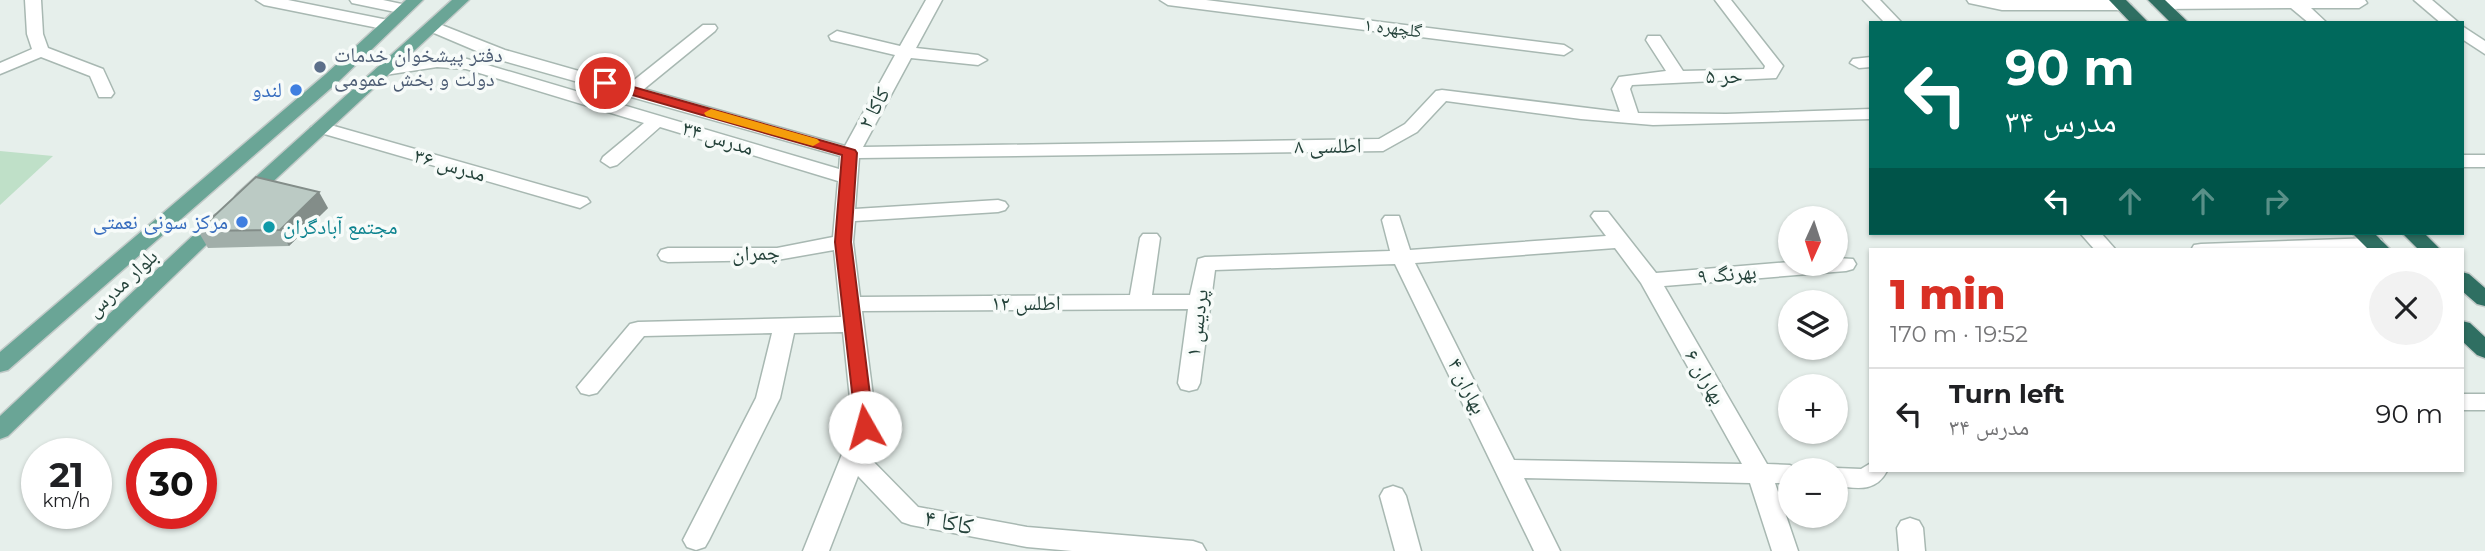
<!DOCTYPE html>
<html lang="en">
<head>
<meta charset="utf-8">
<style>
	:root { --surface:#fff; --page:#f2f2f2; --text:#202124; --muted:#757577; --line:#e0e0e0; --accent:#d93025 }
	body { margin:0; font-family:Montserrat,"Noto Naskh Arabic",sans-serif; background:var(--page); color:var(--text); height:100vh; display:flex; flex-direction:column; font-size:26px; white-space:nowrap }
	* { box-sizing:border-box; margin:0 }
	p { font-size:23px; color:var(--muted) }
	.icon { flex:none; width:38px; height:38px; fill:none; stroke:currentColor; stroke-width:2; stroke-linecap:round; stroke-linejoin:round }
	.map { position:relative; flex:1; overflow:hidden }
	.side { position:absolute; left:1869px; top:248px; width:595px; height:224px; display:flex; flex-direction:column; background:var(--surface); border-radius:0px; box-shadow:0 2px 5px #0004 }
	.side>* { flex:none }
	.hud { position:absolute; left:1869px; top:21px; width:595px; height:214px; border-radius:0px; box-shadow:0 2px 5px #0004; background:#00695c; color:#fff; overflow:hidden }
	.needle { width:46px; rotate:183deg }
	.buttons { position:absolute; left:1778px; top:206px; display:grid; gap:14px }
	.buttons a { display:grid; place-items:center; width:70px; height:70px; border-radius:50%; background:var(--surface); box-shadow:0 2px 5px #0004; font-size:35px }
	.speed { position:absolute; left:21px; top:438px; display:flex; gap:14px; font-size:35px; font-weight:700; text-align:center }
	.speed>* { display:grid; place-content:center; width:91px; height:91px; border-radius:50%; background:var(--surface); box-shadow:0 2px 5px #0004; line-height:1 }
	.speed small { font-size:18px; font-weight:400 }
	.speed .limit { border:10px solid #d22; background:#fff; color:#111 }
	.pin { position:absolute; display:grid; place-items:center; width:60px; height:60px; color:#fff; margin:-30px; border:4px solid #fff; border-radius:50%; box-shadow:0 2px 7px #0007 }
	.me { position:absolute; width:77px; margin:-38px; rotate:353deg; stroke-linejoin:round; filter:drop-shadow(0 0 5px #0008) }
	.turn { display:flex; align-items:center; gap:24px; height:147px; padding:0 21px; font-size:32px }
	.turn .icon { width:91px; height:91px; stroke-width:2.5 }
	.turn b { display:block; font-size:49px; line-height:60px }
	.lanes { display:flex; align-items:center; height:66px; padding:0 21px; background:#0003; justify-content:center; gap:35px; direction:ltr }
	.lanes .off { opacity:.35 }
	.round { display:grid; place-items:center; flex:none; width:74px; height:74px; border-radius:37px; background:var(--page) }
	.head { display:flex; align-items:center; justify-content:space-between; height:119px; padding:0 21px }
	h1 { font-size:42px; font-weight:800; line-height:52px; color:var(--accent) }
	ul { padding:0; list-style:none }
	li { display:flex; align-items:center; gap:21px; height:91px; padding:0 21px; border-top:2px solid var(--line) }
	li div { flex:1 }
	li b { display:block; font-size:26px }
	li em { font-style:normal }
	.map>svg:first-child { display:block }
</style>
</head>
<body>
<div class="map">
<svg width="2485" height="551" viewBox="0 0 2485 551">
	<rect width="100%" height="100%" fill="#e6efeb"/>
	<path fill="#bfe0c8" d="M0 151 53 156 0 205Z"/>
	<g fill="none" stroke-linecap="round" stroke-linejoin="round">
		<g stroke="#a8b8b2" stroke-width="3">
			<g id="minor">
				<path d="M25 0H41L43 34 48 48 103 69 114 93 111 97H99L90 76 41 57 0 74V63L32 49 27 34Z"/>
				<path d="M256 0H288L388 20 396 25 388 30 264 5Z"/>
				<path d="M350 0H383L411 6 413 9 405 14 352 3Z"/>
				<path d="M926 0H942L916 48 978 55 987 60 978 65 911 58 863 147 1379 139 1405 124 1436 91 1442 90 1620 112 1612 89 1619 77 1666 71 1646 40 1648 36H1660L1683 71 1764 69 1765 66 1715 0H1731L1783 66 1776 78 1632 85 1630 89 1638 113 1726 114 1871 109V119L1653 125 1581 119 1446 101 1417 132 1383 151 859 158 855 209 998 200 1005 202 1008 206 1005 210 998 212 855 221 853 242 860 297 1130 295 1140 238 1143 234H1157L1160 238 1152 295H1190L1198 259 1205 257 1390 251 1382 220 1385 216H1399L1410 250 1606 236 1591 216 1594 212H1608L1656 273 1790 262V264H1836V258L1853 259 1856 264 1853 269 1846 271 1664 286 1767 464 1790 465 1801 471H1790V483H1775L1798 551H1772L1750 483 1524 478 1560 551H1534L1395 264 1215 270 1200 383 1197 389 1189 391 1181 389 1178 383 1188 309 862 311 877 427 866 454 918 507 1027 527 1193 541 1202 544 1206 551H1072L1027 547 911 525 902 522 858 476 829 551H803L853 427 843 332 794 333 780 398 709 540 705 547 696 550 687 547 683 540 756 398 772 333 644 336 597 393 589 395 581 393 577 387 630 324 638 322 841 317 834 250 777 260 668 262 661 260 658 255 661 250 668 248H777L833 237 838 181 660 127 617 165 610 167 601 161 603 157 644 123 466 69 437 67 385 75 376 70C390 56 447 58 467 59L839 169 840 156 493 58 427 30 425 27 433 22 439 24 505 50 628 85 703 25H715L717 28 715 31 644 89 845 146 895 55 831 40 829 36 837 31 900 46ZM1615 248 1641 283 1742 464 1514 460 1415 263Z"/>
				<path d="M1160 0H1206L1564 45 1572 50 1564 55 1168 5Z"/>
				<path d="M1863 0H1880L1902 23H1885Z"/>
				<path d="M1967 0H2123L2131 5 2123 10H2002L1969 3Z"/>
				<path d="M2157 0H2365L2367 3 2359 8H2311L2327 23H2309L2291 8 2160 9 2152 4Z"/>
				<path d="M2414 0H2432L2459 23H2441Z"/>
				<path d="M2462 26 2485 41V54L2462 39Z"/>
				<path d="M1871 57V67L1859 68 1850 63 1853 59Z"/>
				<path d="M320 122 587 198 590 202 580 208 573 206 314 131 311 127Z"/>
				<rect x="2462" y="155" width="23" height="12"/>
				<path d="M2080 233H2101L2116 250H2095Z"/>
				<path d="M2374 238 2381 239 2384 244 2381 249 2191 250 2194 245 2201 244Z"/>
				<rect x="2462" y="394" width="23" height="16"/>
				<path d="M1871 463V471H1887C1875 493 1857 488 1836 486V471H1827L1836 468 1861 469Z"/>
				<path d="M1393 486 1402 489 1406 496 1421 551H1395L1380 496 1384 489Z"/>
				<path d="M1910 518 1919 521 1923 528 1925 551H1899L1897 528 1901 521Z"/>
			</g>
		</g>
		<g stroke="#c2cac8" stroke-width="3">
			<g id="major">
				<path d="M406 0H423L338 82 8 370 0 372V352L326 74Z"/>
				<path d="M452 0H469L252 201H238L235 197 238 193Z"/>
				<path d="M222 213 229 215 232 219 229 223 8 436 0 439V416L215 215Z"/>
			</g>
		</g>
		<g stroke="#c2cac8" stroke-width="3">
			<g id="highway">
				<path d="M2109 0H2126L2149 23H2131Z"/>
				<path d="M2148 0H2165L2189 23H2171Z"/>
				<path d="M2352 233H2374L2391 250H2369Z"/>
				<path d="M2402 233H2424L2441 250H2419Z"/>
				<path d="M2462 272 2469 274 2485 288V306L2477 304 2462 291Z"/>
				<path d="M2462 321 2470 323 2485 337V358L2477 355 2462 341Z"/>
			</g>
		</g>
		<use href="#minor" fill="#fff" fill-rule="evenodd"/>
		<use href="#major" fill="#6aa596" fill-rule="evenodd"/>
		<use href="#highway" fill="#2f6f62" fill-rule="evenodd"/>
	</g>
	<path fill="#a1aea9" d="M328 208 289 246 208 248 198 231Z"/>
	<path fill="#838d89" d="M319 192 328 208 289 246 280 230Z"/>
	<path fill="#bbcac4" stroke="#838d89" stroke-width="2" d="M256 177 319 192 280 230 198 231Z"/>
	<path fill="#d93025" stroke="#8d1f18" stroke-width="2" d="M605 79 855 150 857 153 851 242 874 427 871 432H858L856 427 835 242 842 155 601 86V80Z"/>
	<path fill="#f59e0b" d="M711 109 817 139 820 142 813 146 706 116 704 113Z"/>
	<circle fill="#5c6f8a" stroke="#f7fbf9" stroke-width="2.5" cx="320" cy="67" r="7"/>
	<g fill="#3f7fe0" stroke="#f7fbf9" stroke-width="2.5">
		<circle cx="296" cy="90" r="7"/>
		<circle cx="242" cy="222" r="7"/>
	</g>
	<circle fill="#0f9aa8" stroke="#f7fbf9" stroke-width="2.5" cx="269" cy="227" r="7"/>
	<g text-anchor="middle" stroke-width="7" stroke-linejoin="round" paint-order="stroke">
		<g font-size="18" fill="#24423a" stroke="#f7fbf9">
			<text transform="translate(1393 28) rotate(7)" y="6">گلچهره ۱</text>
		</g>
		<g font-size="21" fill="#4e5e75" stroke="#f7fbf9" text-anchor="start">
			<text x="334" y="62">دفتر پیشخوان خدمات<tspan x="334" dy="24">دولت و بخش عمومی</tspan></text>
		</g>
		<g font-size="21" fill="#24423a" stroke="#f7fbf9">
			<text transform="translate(1724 76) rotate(-1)" y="7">حر ۵</text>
			<text transform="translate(874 108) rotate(-62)" y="7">کاکا ۲</text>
			<text transform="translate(718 138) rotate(17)" y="7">مدرس ۳۴</text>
			<text transform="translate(1328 146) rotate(-1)" y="7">اطلسی ۸</text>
			<text transform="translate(450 165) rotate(16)" y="7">مدرس ۳۶</text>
			<text transform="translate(756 253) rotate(-2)" y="7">چمران</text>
			<text transform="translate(1727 274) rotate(-5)" y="7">بهرنگ ۹</text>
			<text transform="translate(122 283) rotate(-43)" y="7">بلوار مدرس</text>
			<text x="1026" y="310">اطلس ۱۲</text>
			<text transform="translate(1197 323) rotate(-83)" y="7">پردیس ۱</text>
			<text transform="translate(1705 377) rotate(60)" y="7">بهاران ۶</text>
			<text transform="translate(1467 386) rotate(63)" y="7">بهاران ۴</text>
		</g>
		<g font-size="21" fill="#366cbe" stroke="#f7fbf9" text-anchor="end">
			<text x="282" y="97">لندو</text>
			<text x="228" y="229">مرکز سونی نعمتی</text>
		</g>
		<g font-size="21" fill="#0d838f" stroke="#f7fbf9" text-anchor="start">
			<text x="283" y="234">مجتمع آبادگران</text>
		</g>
		<g font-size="24" fill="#24423a" stroke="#f7fbf9">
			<text transform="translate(949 522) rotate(11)" y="8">کاکا ۴</text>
		</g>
	</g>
</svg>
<div class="buttons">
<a><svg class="needle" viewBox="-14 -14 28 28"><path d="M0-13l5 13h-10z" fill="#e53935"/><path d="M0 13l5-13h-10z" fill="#757577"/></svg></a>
<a><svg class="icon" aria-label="layers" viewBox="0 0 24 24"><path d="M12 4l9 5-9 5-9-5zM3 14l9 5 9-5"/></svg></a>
<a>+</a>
<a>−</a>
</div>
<div class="speed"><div>21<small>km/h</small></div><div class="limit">30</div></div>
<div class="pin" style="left:605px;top:83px;background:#d93025"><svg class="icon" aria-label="arrive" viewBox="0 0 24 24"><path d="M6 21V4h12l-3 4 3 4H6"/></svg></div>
<svg class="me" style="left:865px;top:427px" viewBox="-20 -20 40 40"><circle r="19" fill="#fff"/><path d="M0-13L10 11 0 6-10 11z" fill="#d93025"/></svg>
<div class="hud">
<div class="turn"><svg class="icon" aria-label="left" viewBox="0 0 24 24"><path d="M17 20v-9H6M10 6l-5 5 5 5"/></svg><div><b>90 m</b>مدرس ۳۴</div></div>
<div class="lanes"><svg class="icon" aria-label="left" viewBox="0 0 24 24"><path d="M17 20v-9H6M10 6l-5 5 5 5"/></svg><svg class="icon off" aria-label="ahead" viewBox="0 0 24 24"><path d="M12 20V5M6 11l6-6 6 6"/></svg><svg class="icon off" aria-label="ahead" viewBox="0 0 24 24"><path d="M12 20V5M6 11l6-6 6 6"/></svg><svg class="icon off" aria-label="right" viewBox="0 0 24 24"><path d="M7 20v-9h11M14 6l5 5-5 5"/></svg></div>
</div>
<section class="side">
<div class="head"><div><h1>1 min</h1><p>170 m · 19:52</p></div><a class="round"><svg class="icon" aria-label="close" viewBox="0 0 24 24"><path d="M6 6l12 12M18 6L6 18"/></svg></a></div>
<ul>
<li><svg class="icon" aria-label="left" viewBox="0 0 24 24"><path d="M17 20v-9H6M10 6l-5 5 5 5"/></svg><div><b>Turn left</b><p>مدرس ۳۴</p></div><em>90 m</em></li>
</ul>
</section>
</div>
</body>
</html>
